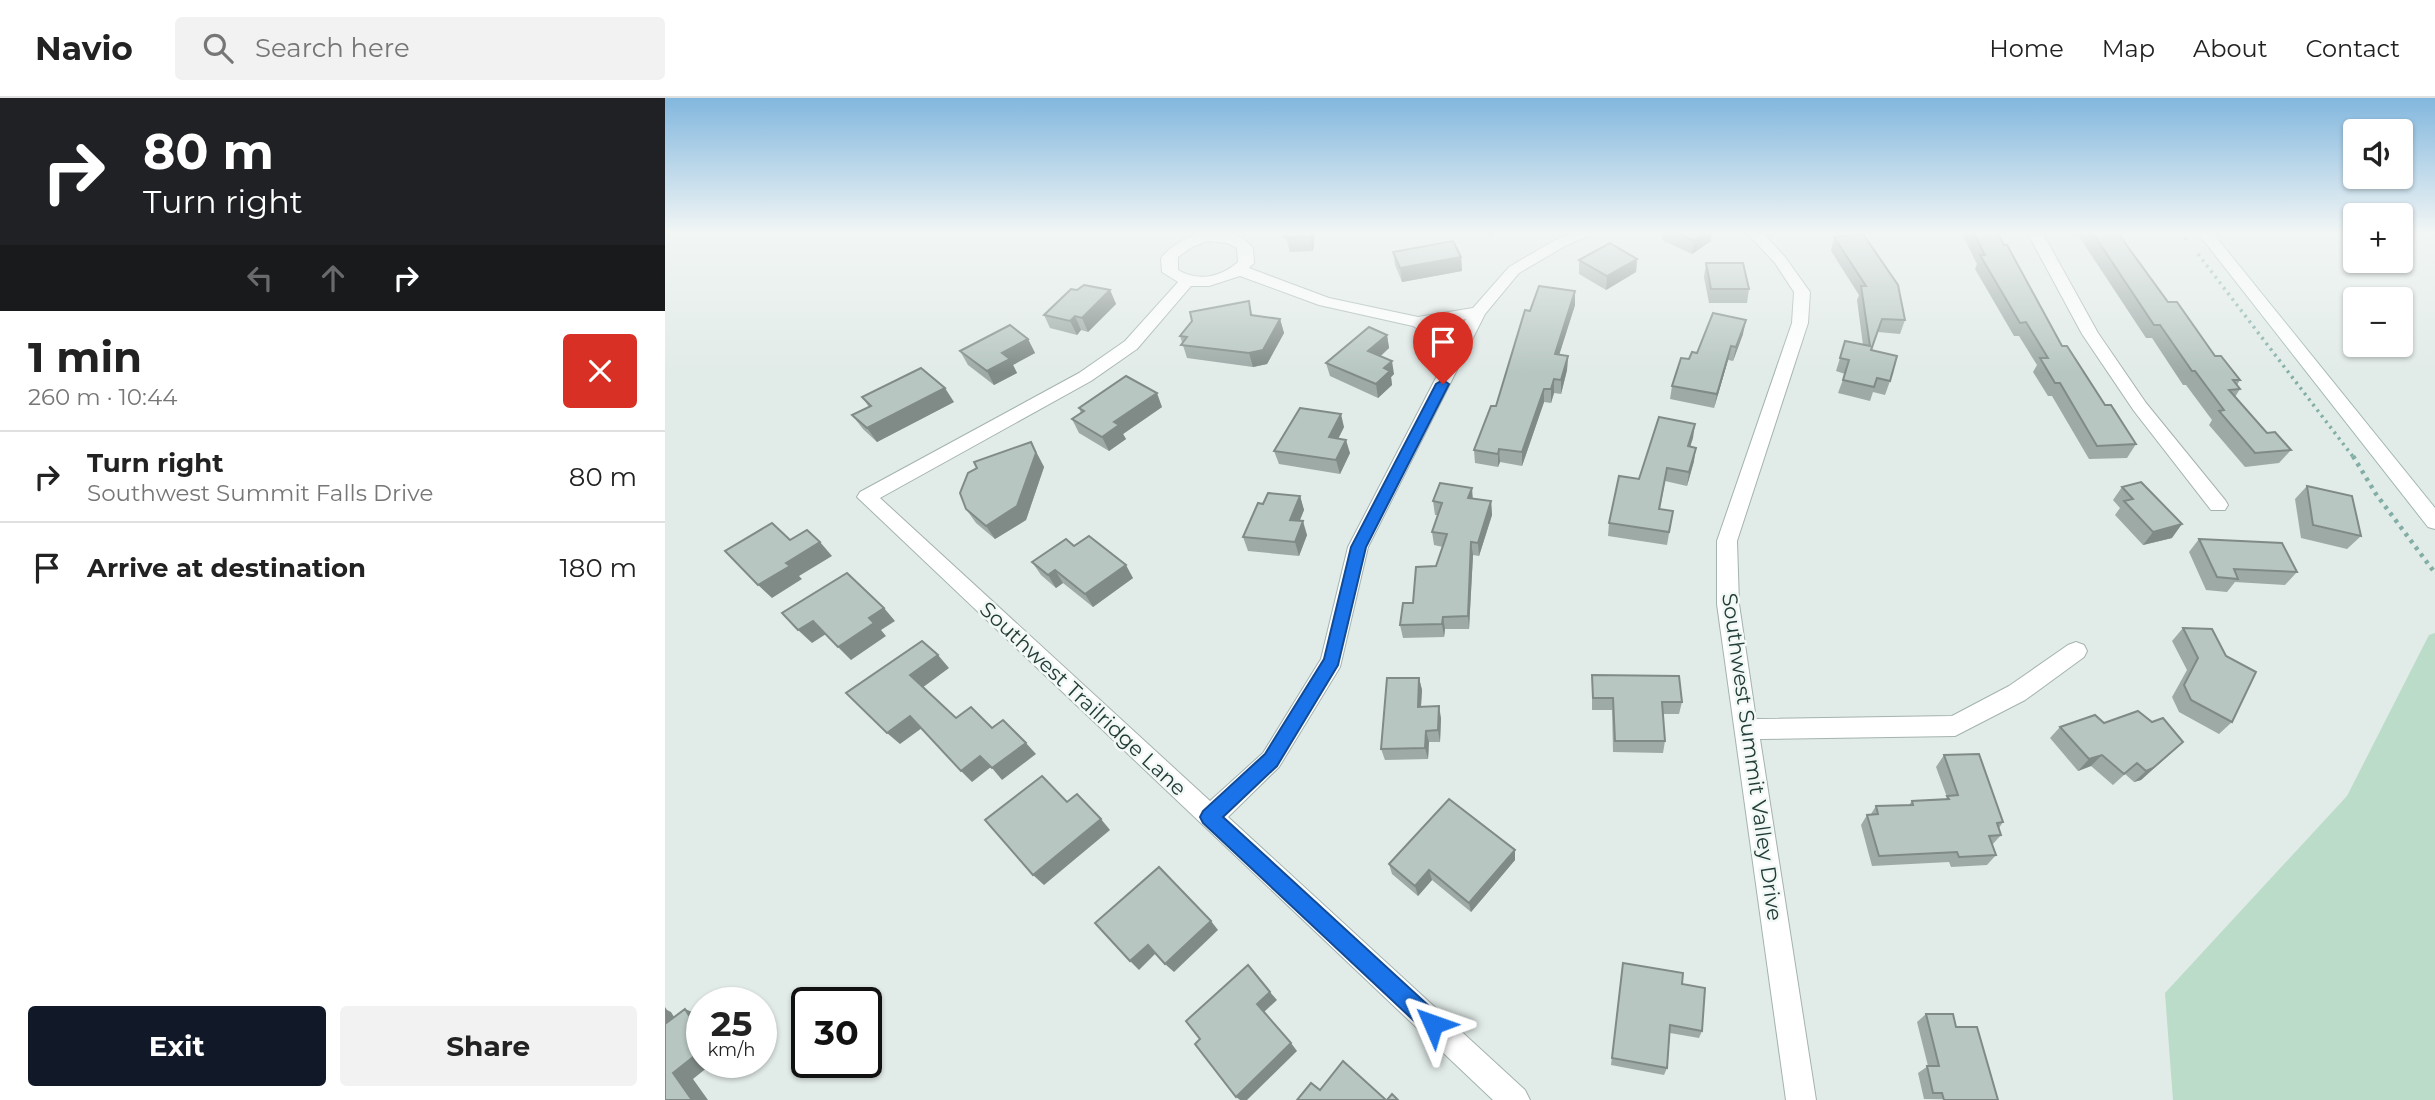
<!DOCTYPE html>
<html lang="en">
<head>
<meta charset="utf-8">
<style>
	:root { --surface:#fff; --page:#f2f2f2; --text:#222; --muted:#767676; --line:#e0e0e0; --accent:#111827 }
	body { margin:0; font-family:Montserrat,sans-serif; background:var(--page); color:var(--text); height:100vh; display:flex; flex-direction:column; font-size:26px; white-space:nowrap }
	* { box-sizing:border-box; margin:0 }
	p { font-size:23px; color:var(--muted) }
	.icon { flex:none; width:38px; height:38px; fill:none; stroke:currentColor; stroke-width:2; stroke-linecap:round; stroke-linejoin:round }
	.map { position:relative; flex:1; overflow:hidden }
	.sheet { display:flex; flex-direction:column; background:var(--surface); width:665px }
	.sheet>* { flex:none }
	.guide { background:#202124; color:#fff; overflow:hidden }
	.tools { position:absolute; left:1678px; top:21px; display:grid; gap:14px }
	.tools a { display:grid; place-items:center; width:70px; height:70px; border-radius:7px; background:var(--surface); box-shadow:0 2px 5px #0004; font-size:35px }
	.speed { position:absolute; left:21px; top:889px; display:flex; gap:14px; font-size:35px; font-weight:700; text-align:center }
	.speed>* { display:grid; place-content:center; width:91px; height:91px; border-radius:50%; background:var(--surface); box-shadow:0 2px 5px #0004; line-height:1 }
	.speed small { font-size:18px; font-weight:400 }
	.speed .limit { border:4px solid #111; border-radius:10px; background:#fff; color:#111 }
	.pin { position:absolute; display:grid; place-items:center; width:60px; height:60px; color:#fff; margin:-72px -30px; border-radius:50% 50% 50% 0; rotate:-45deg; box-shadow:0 0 7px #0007 }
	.pin .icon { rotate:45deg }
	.me { position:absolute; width:77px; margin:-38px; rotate:313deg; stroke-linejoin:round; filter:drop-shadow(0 0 5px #0008) }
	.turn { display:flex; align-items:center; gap:24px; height:147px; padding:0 28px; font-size:32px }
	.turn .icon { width:91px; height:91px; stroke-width:2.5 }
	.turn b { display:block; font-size:49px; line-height:60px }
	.lanes { display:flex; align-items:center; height:66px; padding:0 28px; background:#0003; justify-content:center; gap:35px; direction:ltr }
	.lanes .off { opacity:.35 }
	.round { display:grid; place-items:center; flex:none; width:74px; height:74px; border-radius:7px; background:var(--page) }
	.overview { display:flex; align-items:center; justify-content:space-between; height:119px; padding:0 28px }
	h1 { font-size:42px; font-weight:700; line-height:52px }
	.cta { display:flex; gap:14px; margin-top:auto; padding:14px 28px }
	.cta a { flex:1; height:80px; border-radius:7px; background:var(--accent); color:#fff; font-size:28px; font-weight:700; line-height:80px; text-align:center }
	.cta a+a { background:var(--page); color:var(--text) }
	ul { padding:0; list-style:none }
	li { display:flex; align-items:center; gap:21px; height:91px; padding:0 28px; border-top:2px solid var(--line) }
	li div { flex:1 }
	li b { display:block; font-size:26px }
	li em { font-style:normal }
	header { display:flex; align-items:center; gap:42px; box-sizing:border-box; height:98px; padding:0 35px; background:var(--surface); border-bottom:2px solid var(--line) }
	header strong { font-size:33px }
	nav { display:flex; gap:38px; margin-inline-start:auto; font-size:24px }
	.search { width:490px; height:63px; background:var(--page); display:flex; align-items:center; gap:18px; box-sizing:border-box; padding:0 24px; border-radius:7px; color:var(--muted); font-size:26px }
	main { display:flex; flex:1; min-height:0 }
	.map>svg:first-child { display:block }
</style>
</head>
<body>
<header>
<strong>Navio</strong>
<div class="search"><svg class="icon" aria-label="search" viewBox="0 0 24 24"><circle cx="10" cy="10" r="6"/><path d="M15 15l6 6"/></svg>Search here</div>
<nav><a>Home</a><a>Map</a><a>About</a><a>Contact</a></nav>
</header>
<main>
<section class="sheet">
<div class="guide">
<div class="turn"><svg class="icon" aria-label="right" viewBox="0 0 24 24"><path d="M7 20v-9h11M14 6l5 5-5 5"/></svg><div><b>80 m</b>Turn right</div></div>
<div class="lanes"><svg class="icon off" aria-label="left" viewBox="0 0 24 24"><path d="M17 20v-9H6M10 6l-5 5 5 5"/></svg><svg class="icon off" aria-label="ahead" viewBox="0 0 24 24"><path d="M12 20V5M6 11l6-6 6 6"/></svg><svg class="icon" aria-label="right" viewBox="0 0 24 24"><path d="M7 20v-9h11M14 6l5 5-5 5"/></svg></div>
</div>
<div class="overview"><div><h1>1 min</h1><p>260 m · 10:44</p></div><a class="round" style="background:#d93025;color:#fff"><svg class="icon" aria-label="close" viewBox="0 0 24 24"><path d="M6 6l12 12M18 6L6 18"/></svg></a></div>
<ul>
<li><svg class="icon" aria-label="right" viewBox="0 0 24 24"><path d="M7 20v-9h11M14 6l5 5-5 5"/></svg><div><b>Turn right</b><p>Southwest Summit Falls Drive</p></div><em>80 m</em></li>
<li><svg class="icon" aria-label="arrive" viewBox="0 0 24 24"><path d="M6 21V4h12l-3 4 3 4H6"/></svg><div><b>Arrive at destination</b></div><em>180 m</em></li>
</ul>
<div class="cta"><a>Exit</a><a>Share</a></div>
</section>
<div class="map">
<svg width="1770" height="1002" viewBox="0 0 1770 1002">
	<rect width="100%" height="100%" fill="#e1ebe8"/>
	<path fill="#badcc8" d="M1770 535V1002H1508L1500 895 1682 698 1764 537Z"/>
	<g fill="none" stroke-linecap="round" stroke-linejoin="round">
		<g stroke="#a4b3b0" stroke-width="2">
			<g id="street">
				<path d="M911 134H932L900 148 854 175 820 216 703 449 675 569 614 669 563 719 860 992 865 1002H828L192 399 195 394 414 275 460 243 513 184 497 174 496 160C516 134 566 122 588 150L589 165 584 170 664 200 753 219 808 210 844 169 890 142ZM543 143 562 145 572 150 573 164C556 179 534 184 513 172V159L527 149ZM575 178 654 207 748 228 786 251 683 449 656 561 598 655 545 703 215 400 426 283 472 251 526 188H544ZM801 221 792 240 769 226Z"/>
				<path d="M1081 134H1097L1120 159 1145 194 1143 225 1072 443 1074 506 1091 621 1287 618 1344 588 1403 547 1411 544 1419 547 1422 553 1419 559 1360 602 1290 638 1095 641 1151 1002H1121L1052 506V443L1127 225 1129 194 1110 165Z"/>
				<path d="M1362 134H1377L1433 235 1481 305 1560 402 1563 407 1560 412H1546L1469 313 1417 236Z"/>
			</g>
		</g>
		<g stroke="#a0b7b2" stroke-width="2">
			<path id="secondary" d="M1532 134H1547L1770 410V431L1763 429Z"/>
		</g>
		<g stroke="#82aea6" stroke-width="3.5" stroke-dasharray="2.5 4.5" stroke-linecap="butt">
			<path d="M1516 134 1523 143"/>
			<path d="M1533 156 1689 360"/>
		</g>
		<path stroke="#82aea6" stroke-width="4.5" stroke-dasharray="3.5 5" stroke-linecap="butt" d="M1688 358 1711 396 1770 475"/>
		<use href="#street" fill="#fff" fill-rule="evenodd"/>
		<use href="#secondary" fill="#fff" fill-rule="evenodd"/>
	</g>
	<g fill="#9daaa6">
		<path d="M615 134H650L648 153 625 154 621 140H617Z"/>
		<path d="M998 134H1047L1046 143 1027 156 997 142Z"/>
		<path d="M1296 134H1332L1397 248 1440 307 1471 346 1462 360 1424 361 1387 298H1383L1368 274 1372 267 1354 238H1349L1310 171 1312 166Z"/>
		<path d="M1411 134H1452L1503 204 1550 258 1575 282 1572 287 1575 291 1570 299 1602 335 1626 352 1614 365 1580 369 1544 327 1547 322 1521 287H1518L1487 240H1481Z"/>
		<path d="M1169 139 1240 222 1235 236 1213 234 1207 252 1225 283 1220 297 1208 294 1205 303 1173 295 1180 276 1171 273 1175 260 1198 247 1192 202 1194 197 1166 153Z"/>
		<path d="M728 154 796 159 797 173 737 184 730 167Z"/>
		<path d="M972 161 971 174 941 192 914 176V162Z"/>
		<path d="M1041 165 1084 191 1082 205H1044L1039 179Z"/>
		<path d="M445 192 451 206 423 234 416 232 412 237 385 230 379 217Z"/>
		<path d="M910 193V207L894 257 903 258 902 272 896 296 889 295 886 305 879 304 857 368 835 364 833 369 810 365 809 352 831 308 865 213Z"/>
		<path d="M584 203 587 217 615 221 619 235 602 266 588 269 522 260 515 238Z"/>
		<path d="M1078 236 1068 263 1063 262 1049 310 1005 301 1007 288 1024 261 1032 255Z"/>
		<path d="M722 237 724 250 716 258 729 276 726 279 727 287 713 300 665 278 661 265Z"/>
		<path d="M363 241 370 255 348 267 352 275 329 287 303 267 295 253Z"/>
		<path d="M197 299 289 304 212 344 198 331 187 317 204 309Z"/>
		<path d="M497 309 458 336 461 341 444 353 414 335 407 321 416 315 414 310Z"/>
		<path d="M1030 326 1025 348 1029 363 1022 388 1000 383 995 411 1008 413 1002 447 943 438 944 425 974 381Z"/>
		<path d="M679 329 673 341 685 355 675 376 614 366 609 353Z"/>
		<path d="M366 344 379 369 361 422 330 441 311 425 301 411Z"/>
		<path d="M1642 388 1696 438 1682 451 1636 440 1630 401Z"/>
		<path d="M1457 389 1507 440 1478 447 1450 417 1455 410 1448 402Z"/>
		<path d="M635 398 639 412 634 423 642 437 634 458 583 453 578 439 598 406Z"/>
		<path d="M808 401 826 403 827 417 814 458 808 457 804 531H780L779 539 738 540 735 527 771 468 778 449 769 447 767 434 773 417H770L768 403Z"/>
		<path d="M1534 441 1632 474 1620 487 1570 484 1562 494 1541 492 1524 454Z"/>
		<path d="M409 448 468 480 428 509 398 485 391 490 376 477 367 464Z"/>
		<path d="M1518 530 1567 624 1554 636 1514 614 1507 599 1522 572 1507 543Z"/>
		<path d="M927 577 1017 604 1014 616H998L1000 643 998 655 948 654 947 612H927Z"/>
		<path d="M754 580 757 592 756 609 776 620 775 644H764L763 661 720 662 716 651Z"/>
		<path d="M1439 625 1506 655 1476 682 1469 684 1460 676 1448 687 1426 668 1413 673 1385 640 1395 629Z"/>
		<path d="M1279 657 1338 724 1334 730 1336 737 1327 747 1331 757 1322 767 1286 769 1284 764 1207 768 1196 727 1202 717 1206 716 1211 708 1244 707 1247 703 1280 702 1282 699 1271 669Z"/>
		<path d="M850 762 806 814 767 782 753 798 727 776 724 766Z"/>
		<path d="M958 865 1017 886 1037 933 1034 940 1005 935 1002 970 999 977 946 967Z"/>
		<path d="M1261 916 1291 929 1333 1002 1259 1001 1253 975 1263 968 1252 924Z"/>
	</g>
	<g fill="#808b87">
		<path d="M646 134H650L648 153 645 139Z"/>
		<path d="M822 134H834L822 138Z"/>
		<path d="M1041 134H1047L1046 143 1027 156 1029 143Z"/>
		<path d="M796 159 797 173 737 184 735 170Z"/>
		<path d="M972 161 971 174 941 192 942 178Z"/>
		<path d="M445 192 451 206 423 234 417 220Z"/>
		<path d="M910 193V207L890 270V256Z"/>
		<path d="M410 218 416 232 412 237 405 223Z"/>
		<path d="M615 221 619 235 602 266 588 269 584 255Z"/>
		<path d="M1081 222 1078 236 1068 263 1071 249Z"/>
		<path d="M722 237 724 250 706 266 703 253Z"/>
		<path d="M363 241 370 255 348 267 352 275 329 287 322 273 337 255Z"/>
		<path d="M1066 248 1063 262 1049 310 1052 296Z"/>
		<path d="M903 258 902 272 896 296V282Z"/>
		<path d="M727 263 729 276 726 279 727 287 713 300 711 286 719 270Z"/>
		<path d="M889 281V295L886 305V291Z"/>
		<path d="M280 290 289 304 212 344 202 330Z"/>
		<path d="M879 291V304L857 368V354Z"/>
		<path d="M492 295 497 309 458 336 461 341 444 353 437 339 449 324Z"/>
		<path d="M676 316 679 329 667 353 664 339Z"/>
		<path d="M1030 326 1028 340 1021 362 1023 348Z"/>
		<path d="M681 342 685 355 675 376 671 362Z"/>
		<path d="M366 344 379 369 361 422 330 441 321 428Z"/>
		<path d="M1031 350 1029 363 1022 388 1024 374Z"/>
		<path d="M834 351 835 364 833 369V356Z"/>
		<path d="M807 390 808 403 803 400Z"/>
		<path d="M635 398 639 412 630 435 625 422Z"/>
		<path d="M826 403 827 417 814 458 813 445Z"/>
		<path d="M638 423 642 437 634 458 630 444Z"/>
		<path d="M1517 426 1507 440 1478 447 1488 434Z"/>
		<path d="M155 444 167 458 134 478 137 481 107 500 93 487 121 465Z"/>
		<path d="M806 444 808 457 804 531 803 518Z"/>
		<path d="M461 467 468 480 428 509 420 496Z"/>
		<path d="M390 472 398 485 391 490 383 477Z"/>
		<path d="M219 510 230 523 216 532 221 538 186 562 173 549 204 520Z"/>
		<path d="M778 519 780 531 779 539 777 526Z"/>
		<path d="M148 523 161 536 147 545 133 532Z"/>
		<path d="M273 557 284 570 257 590 245 577Z"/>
		<path d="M754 580 757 592 755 621 753 609Z"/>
		<path d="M774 608 776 620 775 644 773 632Z"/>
		<path d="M245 618 257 630 235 646 222 635Z"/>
		<path d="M761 633 764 644 763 661 760 650Z"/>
		<path d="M1518 644 1476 682 1469 684 1481 673Z"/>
		<path d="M361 645 371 656 337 682 327 670Z"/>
		<path d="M1437 657 1426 668 1413 673 1424 661Z"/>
		<path d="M315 658 326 669 307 684 296 673Z"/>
		<path d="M436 721 445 732 379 787 368 777Z"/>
		<path d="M850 752V762L806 814 804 805Z"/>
		<path d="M764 772 767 782 753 798 750 788Z"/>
		<path d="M546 823 553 832 509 874 500 866Z"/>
		<path d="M483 847 491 855 474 872 465 863Z"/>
		<path d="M605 894 612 902 599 914 592 906Z"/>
		<path d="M0 909 2 912 6 914 19 935 0 928Z"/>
		<path d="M20 911 37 918V938Z"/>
		<path d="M626 945 632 953 582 1002H575L571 999Z"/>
		<path d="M37 952V964H49L28 981 43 1002H27L8 975Z"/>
	</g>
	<g fill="#b7c6c1" stroke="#808b87" stroke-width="2">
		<path d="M622 134H646L645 139 621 140Z"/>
		<path d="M1010 134H1041L1029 143Z"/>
		<path d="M1308 134H1332L1339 147H1342L1397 248H1402L1440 307H1446L1471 346 1432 348 1395 285H1390L1375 260H1383L1361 224 1355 225 1315 157H1320Z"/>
		<path d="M1427 134H1452L1503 204H1512L1550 258H1556L1575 282H1568L1575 291 1564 292 1602 335 1610 334 1626 352 1590 355 1554 313 1559 312 1530 273H1527L1495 227H1489Z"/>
		<path d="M1198 136 1233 187 1240 222 1217 221 1206 252 1232 258 1225 283 1212 280 1209 289 1178 282 1184 262 1175 260 1180 243 1205 248 1196 188H1201L1169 139Z"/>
		<path d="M788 143 796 159 735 170 728 154Z"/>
		<path d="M945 145 972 161 942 178 914 162Z"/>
		<path d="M1041 165H1078L1084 191H1046Z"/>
		<path d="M419 187 445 192 417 220 410 218 405 223 379 217 406 191 412 192Z"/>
		<path d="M874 188 910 193 890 256 903 258 896 282 889 281 886 291H879L857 354 834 351 833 356 809 352 826 308H831L860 212 865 213Z"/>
		<path d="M584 203 586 217 615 221 598 252 584 255 516 247 522 239 515 238 527 223 525 214Z"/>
		<path d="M1048 215 1081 222 1071 249 1066 248 1052 296 1007 288 1016 260 1024 261 1027 254 1032 255Z"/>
		<path d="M345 227 363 241 337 255 345 261 322 273 295 253Z"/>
		<path d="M704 229 722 237 703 253 727 263 719 270 725 273 711 286 661 265Z"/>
		<path d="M256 270 280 290 202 330 187 317 206 308 197 299Z"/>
		<path d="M461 278 492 295 449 324 454 327 437 339 407 321 419 313 414 310Z"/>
		<path d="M635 310 676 316 664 339 681 342 671 362 609 353Z"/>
		<path d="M994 319 1030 326 1023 348 1031 350 1024 374 1002 370 994 411 1008 413 1004 434 944 425 954 378 974 381Z"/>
		<path d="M366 344 371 355 352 408 321 428 301 411 295 395 303 375 312 370 309 364Z"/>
		<path d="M1476 384 1517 426 1488 434 1459 403 1468 401 1457 389Z"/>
		<path d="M775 385 807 390 803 400 826 403 813 445 806 444 803 518 778 519 777 526 735 527 738 505H748L751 469 771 468 782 436 767 434 777 405 768 403Z"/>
		<path d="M1642 388 1687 398 1696 438 1648 427Z"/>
		<path d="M603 395 635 398 625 422 638 423 630 444 578 439 593 405 598 406Z"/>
		<path d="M107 425 125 442 142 432 155 444 121 465 125 468 93 487 60 453Z"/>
		<path d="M424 438 461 467 420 496 390 472 383 477 367 464 401 441 409 448Z"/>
		<path d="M1534 441 1617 445 1632 474 1569 471 1573 481 1552 479Z"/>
		<path d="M182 475 219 510 204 520 209 525 173 549 148 523 133 532 117 515Z"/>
		<path d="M1518 530 1547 531 1561 558 1591 574 1567 624 1526 602 1519 587 1533 560Z"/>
		<path d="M257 543 273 557 245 577 291 620 306 609 327 630 338 622 361 645 327 670 315 658 296 673 245 618 222 635 181 595Z"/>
		<path d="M927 577 1014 578 1017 604H997L1000 643H950L948 600H928Z"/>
		<path d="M722 580H754L753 609 774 608 773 632 761 633 760 650 716 651Z"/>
		<path d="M1473 613 1487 624 1498 620 1518 644 1488 670 1481 673 1472 665 1459 676 1437 657 1424 661 1395 629 1430 617 1439 625Z"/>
		<path d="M1314 656 1338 724 1332 725 1336 737 1324 738 1331 757 1294 759 1292 754 1214 758 1202 717 1213 716 1211 708 1248 707 1247 703 1284 701 1282 698 1293 697 1279 657Z"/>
		<path d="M377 678 402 704 412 696 436 721 368 777 320 722Z"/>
		<path d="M784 701 850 752 804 805 764 772 750 788 724 766Z"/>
		<path d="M494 769 546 823 500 866 483 847 465 863 430 825Z"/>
		<path d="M958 865 1018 875 1017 886 1040 890 1037 933 1005 927 1002 970 947 960Z"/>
		<path d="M583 867 605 894 592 906 626 945 571 999 530 946 535 941 521 923Z"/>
		<path d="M20 911 37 938V952L8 975 27 1002H0V926Z"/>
		<path d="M1261 916H1288L1291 929H1312L1333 1002H1279L1277 995H1268L1262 968H1274Z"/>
		<path d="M678 963 721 1002H632L646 985 655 992Z"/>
		<path d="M727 996 733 1002H722Z"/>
	</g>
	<linearGradient id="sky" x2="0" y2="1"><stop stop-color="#82b7de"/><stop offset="0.49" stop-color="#f2f6f5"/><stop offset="1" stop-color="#f2f6f5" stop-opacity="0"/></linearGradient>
	<rect width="1770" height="275" fill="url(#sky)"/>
	<path fill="#1a73e8" stroke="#114b97" stroke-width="2" d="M778 282 784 286 701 449 673 567 612 668 558 719 776 919 779 926 776 934 768 937 761 934 538 725 535 719 538 713 600 656 659 561 686 449 771 286Z"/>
	<g text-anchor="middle" stroke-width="5" stroke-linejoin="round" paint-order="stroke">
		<g font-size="21" fill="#223c38" stroke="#f2f8f6">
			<text transform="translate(418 601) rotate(43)" y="7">Southwest Trailridge Lane</text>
			<text transform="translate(1087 659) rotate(82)" y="7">Southwest Summit Valley Drive</text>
		</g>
	</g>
</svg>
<div class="tools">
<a><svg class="icon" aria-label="sound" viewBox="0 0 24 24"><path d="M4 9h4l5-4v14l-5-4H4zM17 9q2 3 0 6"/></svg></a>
<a>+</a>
<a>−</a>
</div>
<div class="speed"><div>25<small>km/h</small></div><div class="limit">30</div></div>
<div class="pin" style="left:778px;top:286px;background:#d93025"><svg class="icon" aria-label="arrive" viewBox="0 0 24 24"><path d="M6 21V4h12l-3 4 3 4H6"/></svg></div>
<svg class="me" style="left:768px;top:926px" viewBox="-20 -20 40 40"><path d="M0-17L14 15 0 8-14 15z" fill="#1a73e8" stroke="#fff" stroke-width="4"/></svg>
</div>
</main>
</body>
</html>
